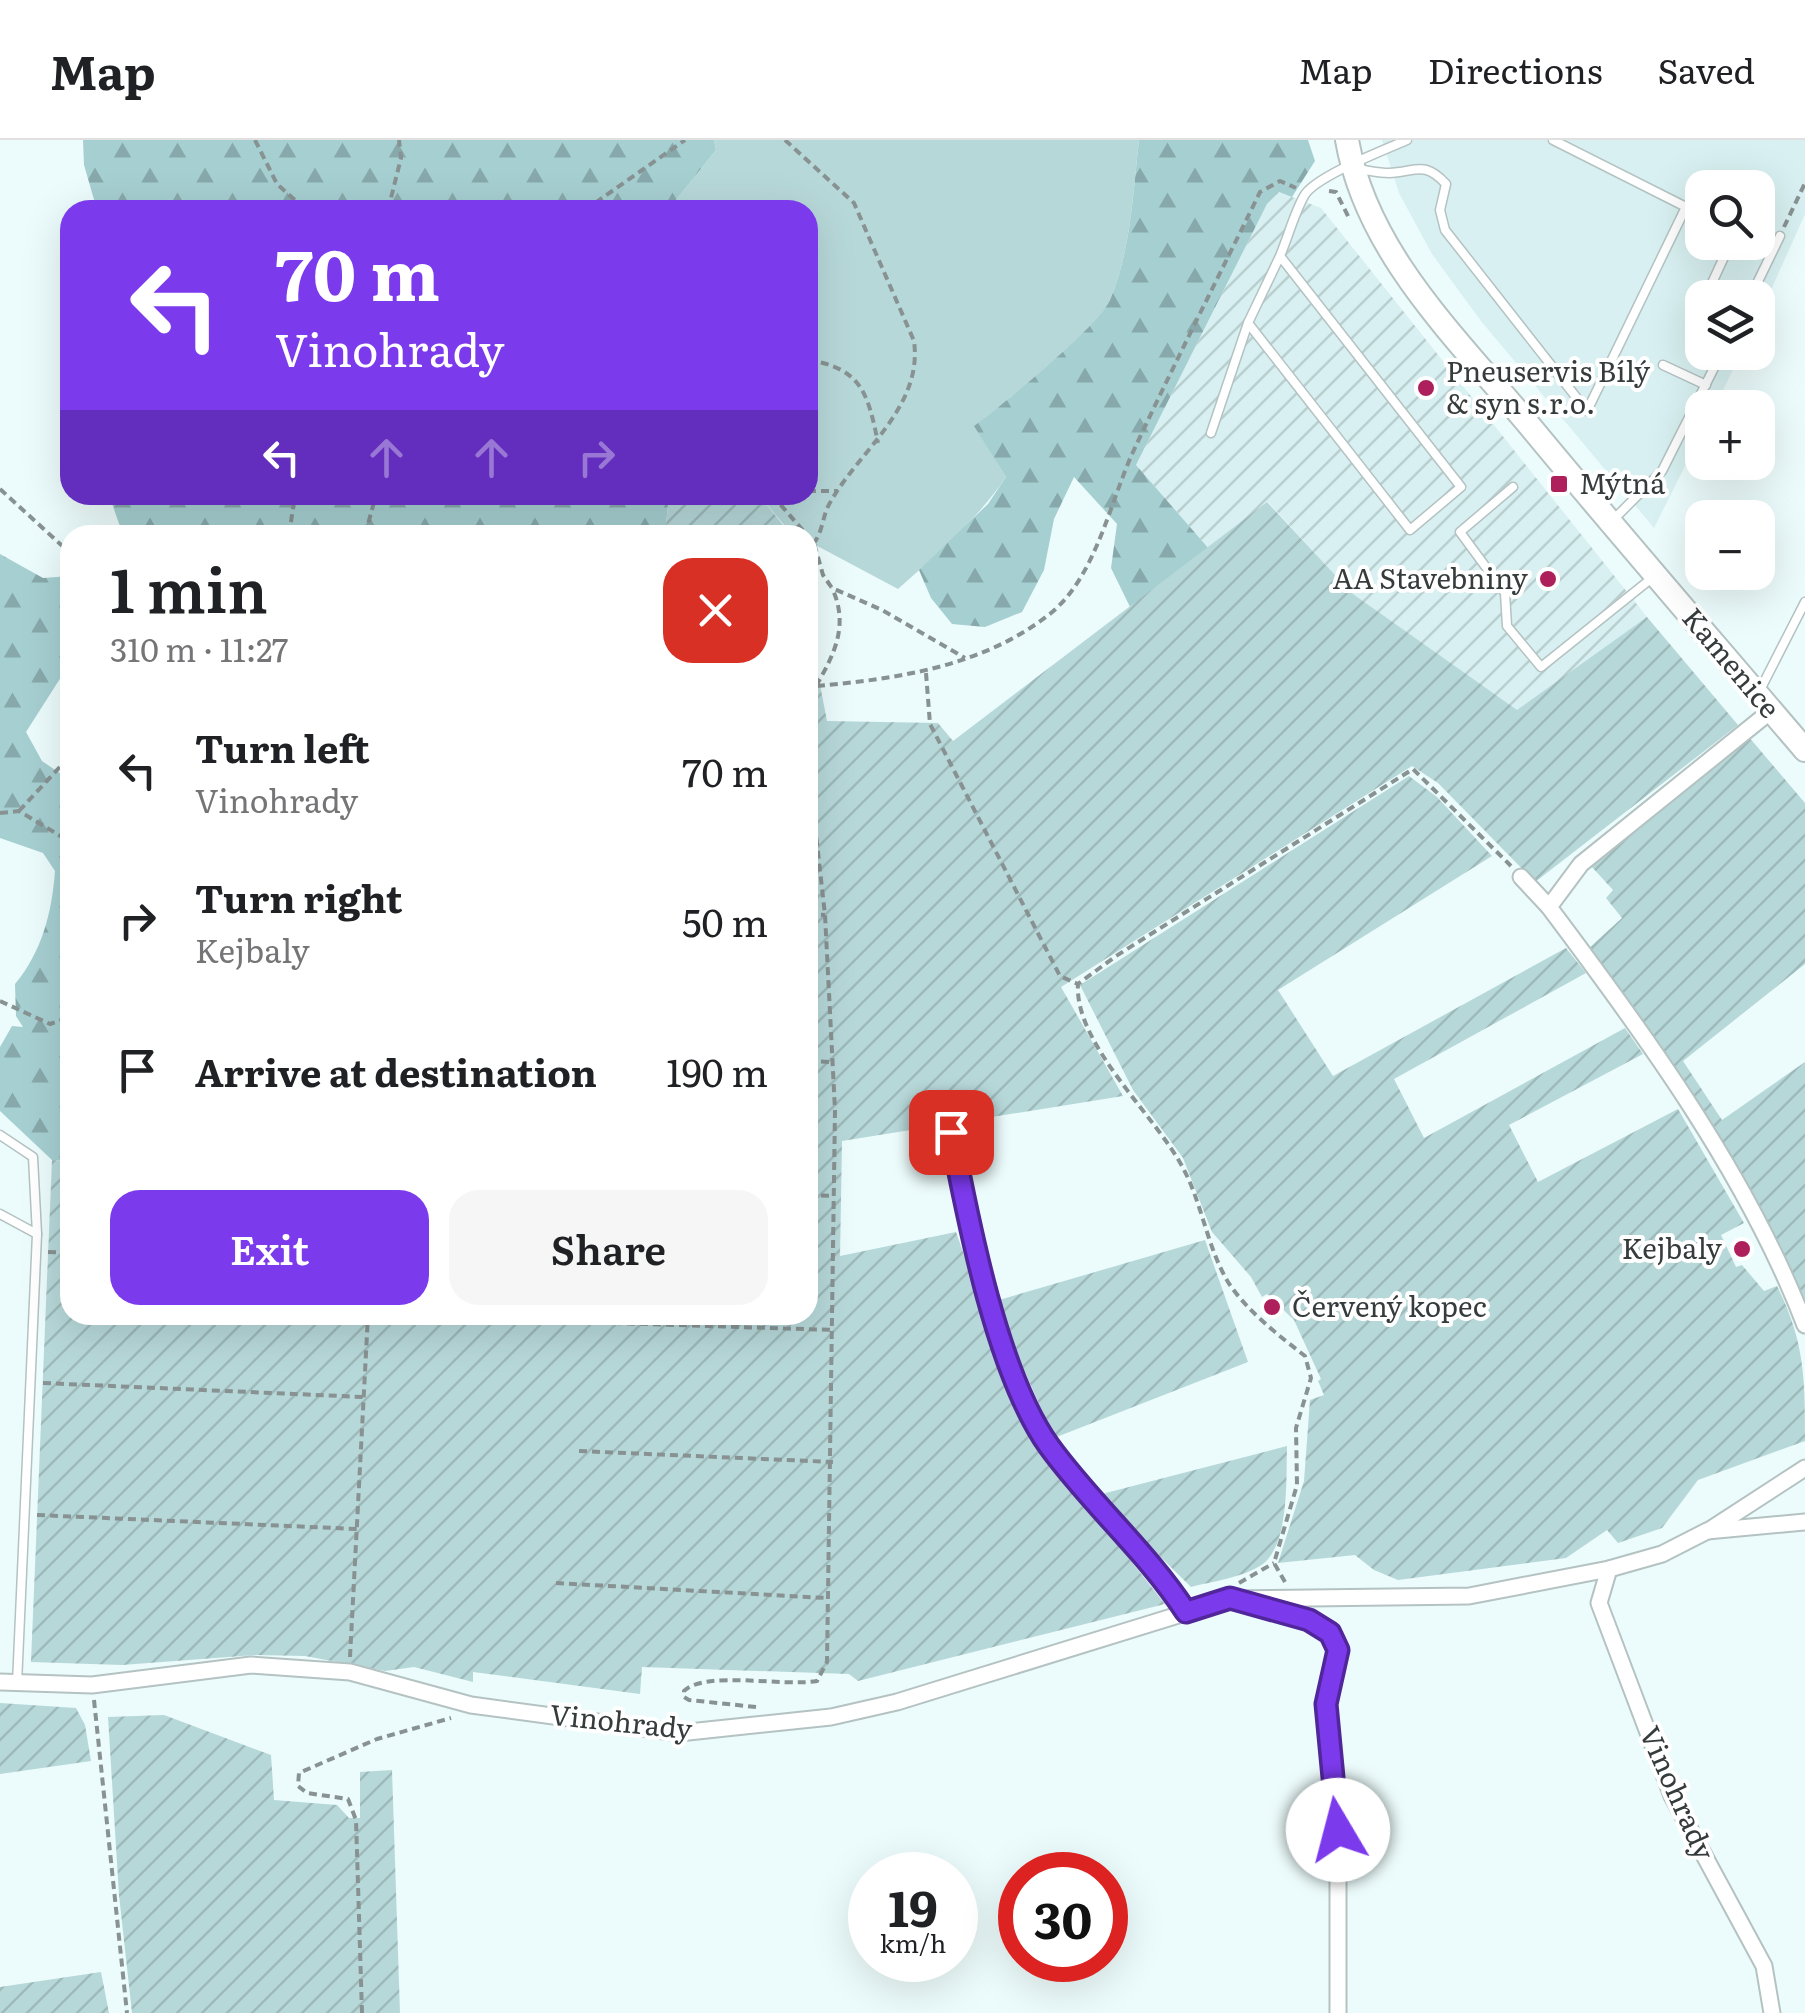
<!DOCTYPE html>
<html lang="en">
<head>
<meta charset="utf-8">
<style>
	:root { --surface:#fff; --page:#f6f6f6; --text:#202124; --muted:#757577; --line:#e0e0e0; --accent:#7c3aed }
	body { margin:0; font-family:Literata,serif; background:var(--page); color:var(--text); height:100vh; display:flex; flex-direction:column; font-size:38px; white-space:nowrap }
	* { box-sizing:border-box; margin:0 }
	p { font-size:32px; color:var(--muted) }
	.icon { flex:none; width:55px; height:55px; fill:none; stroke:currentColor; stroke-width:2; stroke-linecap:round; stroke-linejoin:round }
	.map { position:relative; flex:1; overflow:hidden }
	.side { position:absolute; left:60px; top:385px; width:758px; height:800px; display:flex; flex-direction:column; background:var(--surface); border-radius:30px; box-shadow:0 10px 40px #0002 }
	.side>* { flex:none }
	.top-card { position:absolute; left:60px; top:60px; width:758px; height:305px; border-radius:30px; box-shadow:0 10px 40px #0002; background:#7c3aed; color:#fff; overflow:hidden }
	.controls { position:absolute; left:1685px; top:30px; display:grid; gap:20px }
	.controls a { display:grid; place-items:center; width:90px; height:90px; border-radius:20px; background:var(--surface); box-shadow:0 10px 40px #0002; font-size:50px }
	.speed { position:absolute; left:848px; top:1712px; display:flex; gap:20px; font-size:50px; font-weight:700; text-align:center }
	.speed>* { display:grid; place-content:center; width:130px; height:130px; border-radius:50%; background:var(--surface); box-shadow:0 10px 40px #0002; line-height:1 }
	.speed small { font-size:25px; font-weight:400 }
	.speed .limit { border:15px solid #d22; background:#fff; color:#111 }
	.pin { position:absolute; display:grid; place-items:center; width:85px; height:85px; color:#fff; margin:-42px; border-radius:20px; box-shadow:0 5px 15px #0006 }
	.me { position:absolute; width:110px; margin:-55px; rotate:352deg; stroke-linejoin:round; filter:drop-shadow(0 0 8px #0008) }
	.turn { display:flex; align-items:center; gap:35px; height:210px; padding:0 50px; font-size:45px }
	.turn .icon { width:130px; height:130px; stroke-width:2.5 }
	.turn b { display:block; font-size:70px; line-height:85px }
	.lanes { display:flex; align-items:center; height:95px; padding:0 50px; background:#0003; justify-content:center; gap:50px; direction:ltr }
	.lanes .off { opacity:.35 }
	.round { display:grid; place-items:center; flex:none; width:105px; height:105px; border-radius:30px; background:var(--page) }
	.head { display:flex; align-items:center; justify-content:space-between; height:170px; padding:0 50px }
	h1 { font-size:60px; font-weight:600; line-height:75px }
	.button { display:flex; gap:20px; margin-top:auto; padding:20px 50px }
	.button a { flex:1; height:115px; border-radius:30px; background:var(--accent); color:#fff; font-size:40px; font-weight:600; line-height:115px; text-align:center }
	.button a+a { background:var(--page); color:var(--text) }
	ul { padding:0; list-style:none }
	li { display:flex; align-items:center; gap:30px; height:150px; padding:0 50px }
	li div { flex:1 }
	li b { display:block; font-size:38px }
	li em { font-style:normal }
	header { display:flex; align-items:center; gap:60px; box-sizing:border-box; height:140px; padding:0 50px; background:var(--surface); border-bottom:2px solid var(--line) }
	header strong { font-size:48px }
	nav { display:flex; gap:55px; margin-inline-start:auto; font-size:35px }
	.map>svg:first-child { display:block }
</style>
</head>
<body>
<header>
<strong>Map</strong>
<nav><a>Map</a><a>Directions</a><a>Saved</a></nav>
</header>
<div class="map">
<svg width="1805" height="1873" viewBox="0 0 1805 1873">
	<defs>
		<pattern id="industrial-furrows" width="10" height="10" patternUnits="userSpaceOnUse" patternTransform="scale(2.5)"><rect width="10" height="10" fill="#d8f0f1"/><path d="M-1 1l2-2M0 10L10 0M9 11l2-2" fill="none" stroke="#bacfd0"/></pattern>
		<pattern id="forest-firs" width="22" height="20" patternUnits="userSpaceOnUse" patternTransform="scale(2.5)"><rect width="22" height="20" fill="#a6cfd1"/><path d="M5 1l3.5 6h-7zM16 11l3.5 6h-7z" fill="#88a9ab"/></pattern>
		<pattern id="garden-furrows" width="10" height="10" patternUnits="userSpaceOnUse" patternTransform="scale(2.5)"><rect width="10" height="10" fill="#b7d8d9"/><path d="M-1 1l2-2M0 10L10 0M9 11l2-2" fill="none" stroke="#9ebabb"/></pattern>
	</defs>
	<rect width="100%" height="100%" fill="#ecfbfb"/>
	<path fill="#d8f0f1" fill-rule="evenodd" d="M1382 0H1805V74L1758 179V158H1702V212L1741 213 1715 267 1702 268V292L1654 388 1481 181 1432 114 1399 53ZM1702 48H1758V102H1702Z"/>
	<path fill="url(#industrial-furrows)" d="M1279 52 1321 68 1647 477 1517 571 1353 454 1268 362 1210 410 1136 325 1267 64Z"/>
	<path fill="#b7d8d9" d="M714 0H1139C1133 53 1131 110 1110 160 1100 186 1001 266 975 286L1006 337C976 381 937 414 898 449L808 401V395L790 392 759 355H808V70H668L716 10Z"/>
	<g fill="url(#forest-firs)">
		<path d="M83 0H714L716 10 668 70H97L84 25Z"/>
		<path d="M1139 0H1308L1315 21 1292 57 1279 52 1267 64 1136 325 1210 410 1131 469 1111 428 1117 384 1074 337 1054 379 1044 430 1022 472 985 487 952 484 931 458 919 430 988 364 1006 337 974 286C1001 266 1099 186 1110 160 1131 110 1133 53 1139 0Z"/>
		<path d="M109 355H669L665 395H123Z"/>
		<path d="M0 414 43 438 70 436V523L26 592 42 621 70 640V1021L52 1020 0 971V907L12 886 23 887 16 876 15 844C42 812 52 772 55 731L43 713 0 698Z"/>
	</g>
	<g fill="url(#garden-furrows)">
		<path d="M669 355H759L791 395H665Z"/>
		<path d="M1267 362 1353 454 1517 570 1647 477 1738 585 1535 742 1438 643 1412 626 1061 847 1123 956 842 1001 840 1116 956 1092 1024 1286 1165 1464 858 1541 849 1534 642 1527 640 1554 473 1532V1542L414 1527 385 1531 305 1516 255 1515 122 1525 31 1522 52 1020 70 1021V1175H808V483L827 581 938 583 953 601Z"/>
		<path d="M1748 596 1805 663V824L1683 921 1722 980 1805 922V1161L1775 1097 1588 809 1622 778 1606 758 1613 750 1590 725Z"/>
		<path d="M1409 636 1437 657 1492 716 1278 850 1333 936 1566 808 1586 833 1394 939 1424 998 1625 888 1643 914 1509 985 1538 1042 1678 969 1744 1083 1721 1095 1736 1127 1742 1125 1764 1151 1777 1146C1805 1202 1805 1239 1805 1301L1698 1340 1662 1388 1618 1403 1607 1390 1566 1418 1398 1440 1374 1430 1355 1415 1278 1423 1304 1341 1310 1260 1324 1255 1318 1241 1321 1239 1294 1180 1267 1154 1262 1157 1251 1137 1212 1092 1183 1018 1133 950 1080 845Z"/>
		<path d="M1205 1100 1248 1222 1054 1298 1011 1200 999 1160Z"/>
		<path d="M1287 1306C1286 1339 1290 1407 1260 1426 1241 1438 1213 1441 1191 1447L1098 1355Z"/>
		<path d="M0 1563 76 1568 85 1585 91 1621 0 1634Z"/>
		<path d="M164 1575 271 1615 274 1660 337 1665 349 1678H360V1632L392 1630 400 1873H132L119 1755 108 1577Z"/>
		<path d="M101 1832 109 1873H0V1847Z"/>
	</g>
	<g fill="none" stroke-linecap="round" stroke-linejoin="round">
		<g stroke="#b4c2c2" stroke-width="11">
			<g id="lane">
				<path d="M1356 29C1367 30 1378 33 1389 33 1416 32 1424 20 1446 44L1440 70 1445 90 1587 271 1686 67 1553 0"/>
				<path d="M1280 116 1248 183 1410 390 1461 347 1280 116C1288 97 1294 74 1304 56 1314 37 1384 10 1407 0"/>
				<path d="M1705 158 1731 102"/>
				<path d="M1750 158 1780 96"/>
				<path d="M1663 225 1706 245"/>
				<path d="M1211 293 1248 183"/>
				<path d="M1513 347 1460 392 1505 453 1507 486 1541 527 1652 438"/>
				<path d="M1614 379 1662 331 1722 212"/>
				<path d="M1759 552 1805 462"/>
				<path d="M0 995 33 1017 37 1094"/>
				<path d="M0 1074 37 1094 17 1544"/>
			</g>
		</g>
		<g stroke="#b4c2c2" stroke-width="19">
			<g id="street">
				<path d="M1772 570 1581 724 1549 767C1646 896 1747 1034 1805 1185"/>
				<path d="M1521 737 1549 767"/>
				<path d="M951 992C969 1084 995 1229 1050 1306 1091 1364 1147 1412 1186 1472"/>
				<path d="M1708 1391 1805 1328"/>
				<path d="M1609 1429 1599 1463 1672 1656 1764 1826 1772 1873"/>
				<path d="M1248 1464 1309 1480 1330 1493 1338 1510 1327 1565 1338 1690V1873"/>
				<path d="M0 1542 92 1545 251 1525 350 1532 471 1565 679 1593 831 1577 897 1562 1230 1459 1469 1456 1609 1429 1662 1414 1707 1391 1805 1382"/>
			</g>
		</g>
		<g stroke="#b4c2c2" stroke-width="26">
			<path id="secondary" d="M1347 0C1367 114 1458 199 1529 285 1619 394 1713 502 1805 610"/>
		</g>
		<g stroke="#889292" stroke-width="4" stroke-dasharray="8 5" stroke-linecap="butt">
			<path d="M255 0 277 44 306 70"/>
			<path d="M785 0 854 63 914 201C923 267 860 310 831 361 822 375 824 389 814 403"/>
			<path d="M1329 51 1336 52 1349 78"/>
			<path d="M388 70 401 18 399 0"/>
			<path d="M585 70 685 0"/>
			<path d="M1784 87 1805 43"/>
			<path d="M808 220C861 228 868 253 878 303"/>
			<path d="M1550 274 1560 256"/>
			<path d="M0 349 70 413"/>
			<path d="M808 351H838"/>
			<path d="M772 355 814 403 823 435 832 448 882 470 965 518"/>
			<path d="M289 395 295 355"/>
			<path d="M365 395 376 355"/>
			<path d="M926 533 930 584 1060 836 1078 844"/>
			<path d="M816 546C835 513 849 485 832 448"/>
			<path d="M808 555 816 546C897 539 985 526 1051 473 1096 436 1110 362 1133 312 1174 224 1218 138 1260 52L1280 41 1296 48"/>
			<path d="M19 671 70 616"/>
			<path d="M0 673 19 671 62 697"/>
			<path d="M808 774 825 775"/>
			<path d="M0 861 50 884 70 877"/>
			<path d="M808 921 831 922"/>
			<path d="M808 1055 834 1056"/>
			<path d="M48 1112 70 1113"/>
			<path d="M614 1183 834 1190"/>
			<path d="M43 1243 363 1257"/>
			<path d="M579 1311 833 1322"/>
			<path d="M37 1375 357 1389"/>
			<path d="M1285 1442 1274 1423 1297 1345 1296 1288 1311 1238 1305 1216C1278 1195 1246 1170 1228 1142 1207 1107 1202 1063 1183 1028 1156 976 1074 904 1078 844L1116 816 1413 629 1511 726"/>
			<path d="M556 1443 826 1458"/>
			<path d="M1239 1443 1274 1423"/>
			<path d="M350 1517 368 1175"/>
			<path d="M94 1560 127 1873"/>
			<path d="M756 1567 689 1560 684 1557V1551C706 1530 783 1547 817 1541L827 1522 835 970 825 775 808 623"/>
			<path d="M362 1873 356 1680 348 1659 307 1653 298 1646 299 1633 377 1599 451 1578"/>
		</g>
		<use href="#lane" stroke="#fff" stroke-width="8"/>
		<use href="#street" stroke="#fff" stroke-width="15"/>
		<use href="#secondary" stroke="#fff" stroke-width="22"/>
	</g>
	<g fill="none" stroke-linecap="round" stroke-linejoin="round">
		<g stroke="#51269a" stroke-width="25">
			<path id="route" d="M951 992C968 1080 997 1233 1049 1306 1091 1364 1147 1412 1186 1472L1230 1458 1309 1480 1330 1493 1338 1510 1326 1564 1338 1690"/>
		</g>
		<use href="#route" stroke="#7c3aed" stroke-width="18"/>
	</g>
	<g fill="#ad205b" stroke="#fff" stroke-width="4">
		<circle cx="1426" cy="248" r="10"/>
		<rect x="1549" y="334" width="20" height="20" rx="5"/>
		<circle cx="1548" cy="439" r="10"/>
		<circle cx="1742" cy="1109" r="10"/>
		<circle cx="1272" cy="1167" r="10"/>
	</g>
	<g text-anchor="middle" stroke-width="8" stroke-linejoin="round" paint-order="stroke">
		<g font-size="28" fill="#363c3c" stroke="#fff" text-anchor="start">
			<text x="1446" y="242">Pneuservis Bílý<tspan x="1446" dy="32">&amp; syn s.r.o.</tspan></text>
			<text x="1579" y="354">Mýtná</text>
			<text x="1528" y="449" text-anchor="end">AA Stavebniny</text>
			<text x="1722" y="1119" text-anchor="end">Kejbaly</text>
			<text x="1292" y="1177">Červený kopec</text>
		</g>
		<g font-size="28" fill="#363c3c" stroke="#fff">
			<text transform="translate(1731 523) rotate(50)" y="10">Kamenice</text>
			<text transform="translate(621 1582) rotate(6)" y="10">Vinohrady</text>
			<text transform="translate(1677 1653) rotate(66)" y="10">Vinohrady</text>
		</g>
	</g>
</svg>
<div class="controls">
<a><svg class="icon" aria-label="search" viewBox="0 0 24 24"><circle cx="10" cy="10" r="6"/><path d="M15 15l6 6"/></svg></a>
<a><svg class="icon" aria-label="layers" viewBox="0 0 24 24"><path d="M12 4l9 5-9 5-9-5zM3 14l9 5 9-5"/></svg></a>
<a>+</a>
<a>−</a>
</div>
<div class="speed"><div>19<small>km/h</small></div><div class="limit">30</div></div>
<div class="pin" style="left:951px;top:992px;background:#d93025"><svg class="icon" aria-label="arrive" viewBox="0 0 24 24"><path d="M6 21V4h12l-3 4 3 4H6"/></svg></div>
<svg class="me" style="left:1338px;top:1690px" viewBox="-20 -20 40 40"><circle r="19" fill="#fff"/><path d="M0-13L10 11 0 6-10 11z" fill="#7c3aed"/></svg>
<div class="top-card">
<div class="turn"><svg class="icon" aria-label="left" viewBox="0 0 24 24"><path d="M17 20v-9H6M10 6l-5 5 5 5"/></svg><div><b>70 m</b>Vinohrady</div></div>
<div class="lanes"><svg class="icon" aria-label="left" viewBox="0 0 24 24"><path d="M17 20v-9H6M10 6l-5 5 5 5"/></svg><svg class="icon off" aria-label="ahead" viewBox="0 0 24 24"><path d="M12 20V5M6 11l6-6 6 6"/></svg><svg class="icon off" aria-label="ahead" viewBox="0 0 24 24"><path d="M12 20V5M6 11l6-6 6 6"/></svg><svg class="icon off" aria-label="right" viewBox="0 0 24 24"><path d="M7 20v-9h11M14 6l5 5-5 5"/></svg></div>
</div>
<section class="side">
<div class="head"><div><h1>1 min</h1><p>310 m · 11:27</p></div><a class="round" style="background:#d93025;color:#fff"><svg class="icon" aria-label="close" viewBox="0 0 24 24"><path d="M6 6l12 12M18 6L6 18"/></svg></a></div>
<ul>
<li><svg class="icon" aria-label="left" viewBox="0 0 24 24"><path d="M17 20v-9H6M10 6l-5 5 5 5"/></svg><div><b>Turn left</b><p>Vinohrady</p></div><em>70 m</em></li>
<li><svg class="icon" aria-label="right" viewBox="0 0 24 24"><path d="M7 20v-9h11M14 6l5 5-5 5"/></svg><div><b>Turn right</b><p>Kejbaly</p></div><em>50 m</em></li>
<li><svg class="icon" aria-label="arrive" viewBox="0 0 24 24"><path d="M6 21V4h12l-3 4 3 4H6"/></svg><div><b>Arrive at destination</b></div><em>190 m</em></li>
</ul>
<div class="button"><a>Exit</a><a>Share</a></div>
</section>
</div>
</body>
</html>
